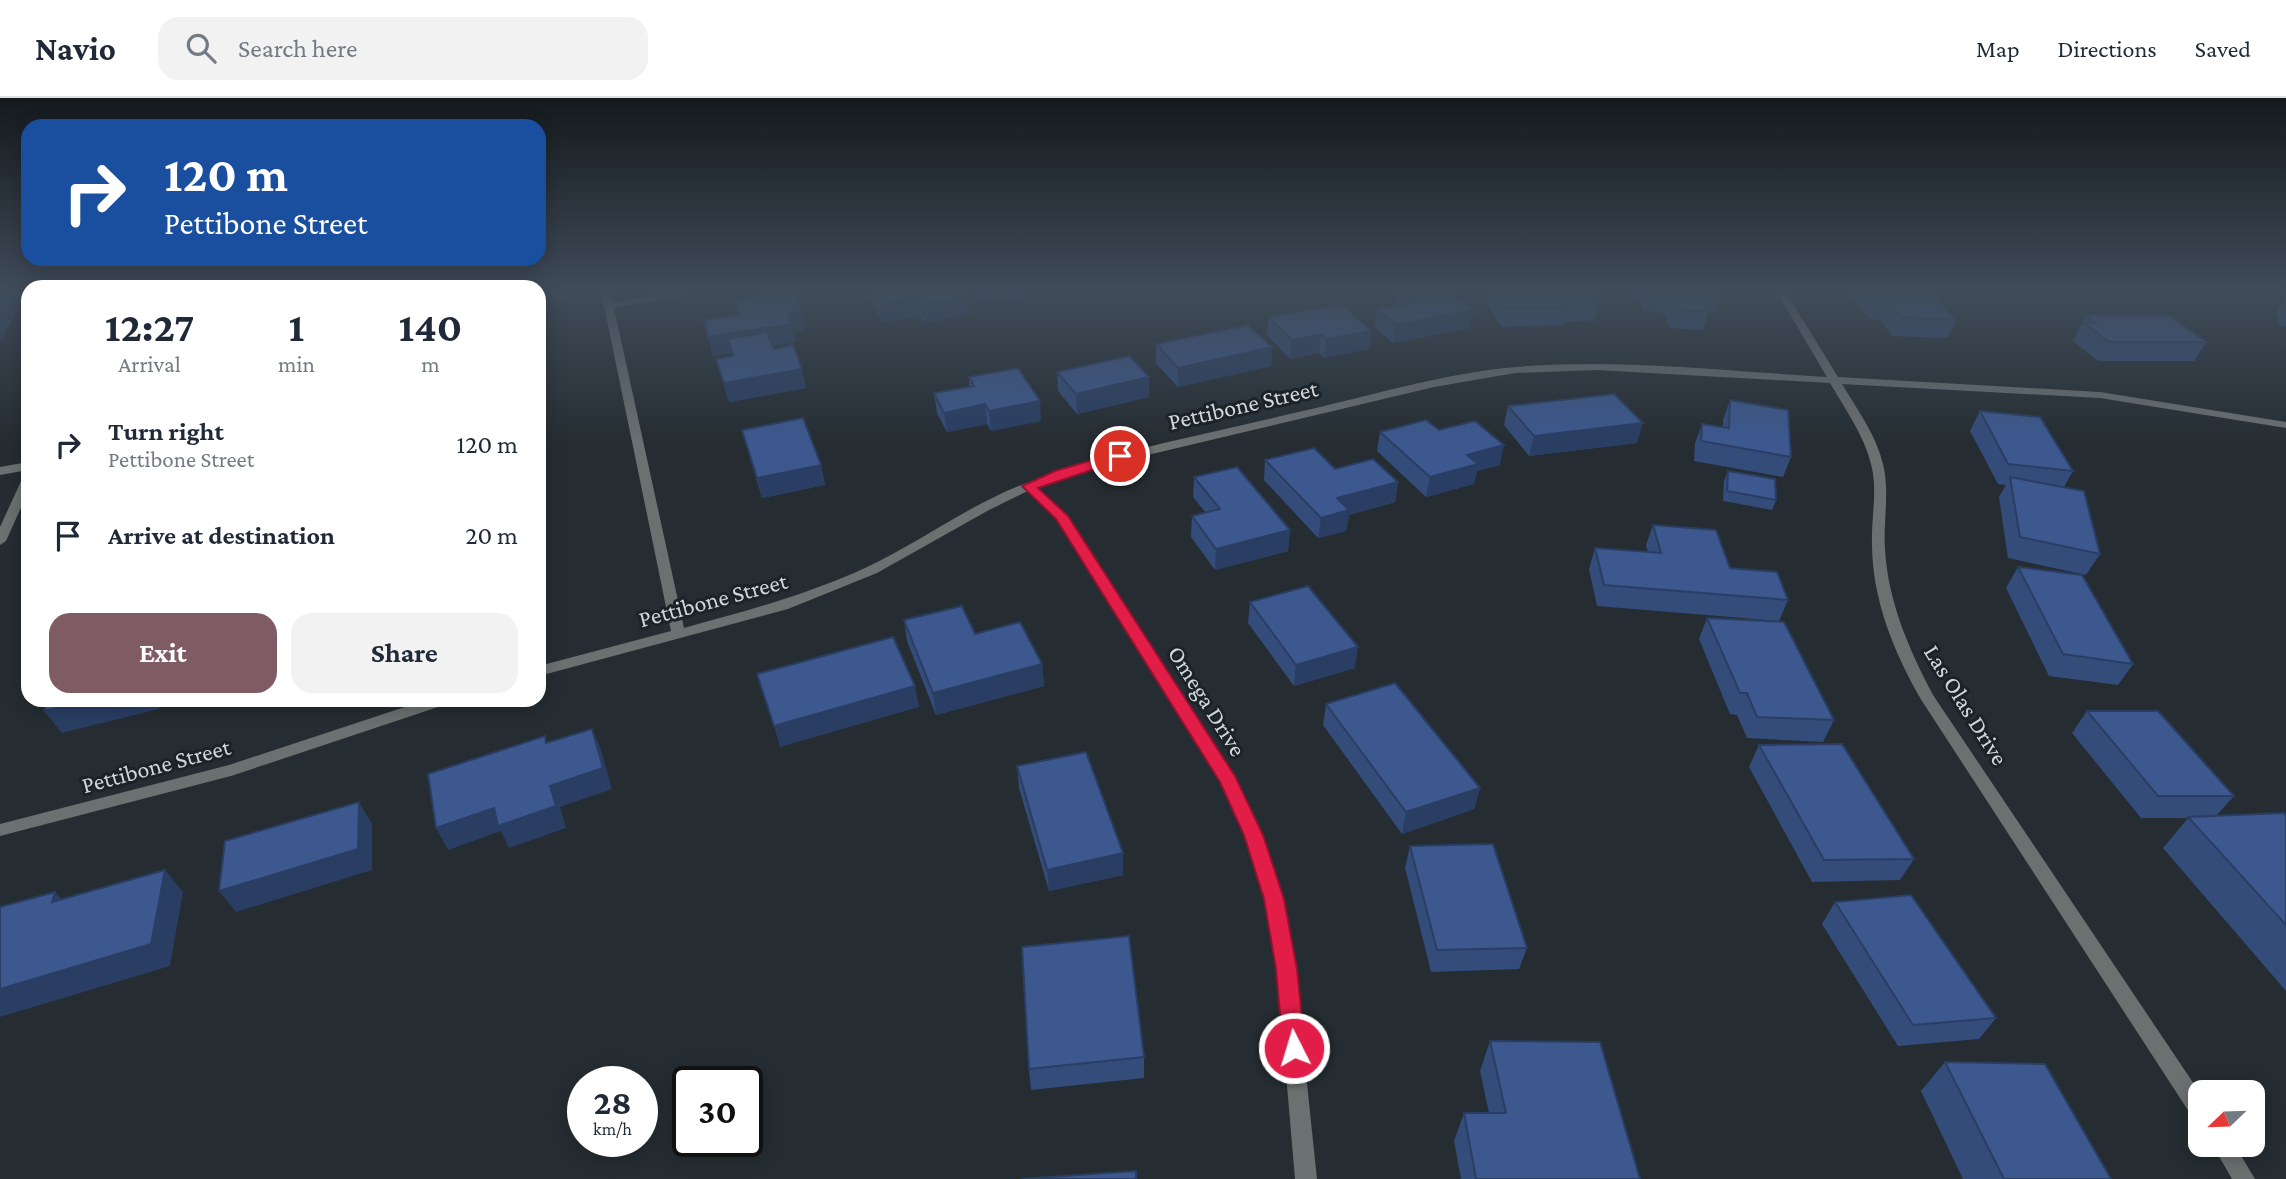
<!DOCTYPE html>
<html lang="en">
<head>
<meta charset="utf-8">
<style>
	:root { --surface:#fff; --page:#f2f2f3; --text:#1f2937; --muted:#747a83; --line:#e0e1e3; --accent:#7f5c64 }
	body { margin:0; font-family:"Crimson Pro",serif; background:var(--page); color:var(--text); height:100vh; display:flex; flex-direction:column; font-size:26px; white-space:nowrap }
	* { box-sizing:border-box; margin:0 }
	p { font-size:23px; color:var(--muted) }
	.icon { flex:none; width:38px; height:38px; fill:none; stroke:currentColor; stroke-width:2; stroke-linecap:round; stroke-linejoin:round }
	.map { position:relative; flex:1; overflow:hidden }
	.sheet { position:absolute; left:21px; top:182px; width:525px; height:427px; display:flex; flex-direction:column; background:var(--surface); border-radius:21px; box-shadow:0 4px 18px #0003 }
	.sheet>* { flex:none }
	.guide { position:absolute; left:21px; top:21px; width:525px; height:147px; border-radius:21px; box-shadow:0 4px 18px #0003; background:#1a4fa0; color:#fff; overflow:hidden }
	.needle { width:46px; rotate:247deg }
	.buttons { position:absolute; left:2188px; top:982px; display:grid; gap:14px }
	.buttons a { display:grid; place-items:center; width:77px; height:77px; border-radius:14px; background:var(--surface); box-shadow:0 4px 18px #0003; font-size:35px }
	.speed { position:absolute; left:567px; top:968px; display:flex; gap:14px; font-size:35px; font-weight:700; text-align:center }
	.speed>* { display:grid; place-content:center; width:91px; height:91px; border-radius:50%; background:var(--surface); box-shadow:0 4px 18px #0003; line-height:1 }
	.speed small { font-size:18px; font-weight:400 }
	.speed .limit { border:4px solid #111; border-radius:10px; background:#fff; color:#111 }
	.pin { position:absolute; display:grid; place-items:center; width:60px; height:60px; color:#fff; margin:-30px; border:4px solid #fff; border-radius:50%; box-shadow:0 2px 7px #0007 }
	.me { position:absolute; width:77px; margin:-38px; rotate:355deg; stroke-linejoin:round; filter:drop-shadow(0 0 5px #0008) }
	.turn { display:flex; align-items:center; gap:24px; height:147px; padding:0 28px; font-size:32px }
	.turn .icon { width:91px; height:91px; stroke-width:2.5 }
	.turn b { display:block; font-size:49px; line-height:60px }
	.eta { display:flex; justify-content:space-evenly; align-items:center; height:119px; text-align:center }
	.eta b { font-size:42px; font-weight:700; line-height:49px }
	.action { display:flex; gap:14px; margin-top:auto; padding:14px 28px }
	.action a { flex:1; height:80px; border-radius:21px; background:var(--accent); color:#fff; font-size:28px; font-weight:700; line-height:80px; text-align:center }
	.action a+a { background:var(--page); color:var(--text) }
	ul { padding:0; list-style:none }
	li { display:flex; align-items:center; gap:21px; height:91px; padding:0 28px }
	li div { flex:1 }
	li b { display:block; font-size:26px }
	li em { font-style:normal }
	header { display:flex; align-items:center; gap:42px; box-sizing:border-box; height:98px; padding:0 35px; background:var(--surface); border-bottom:2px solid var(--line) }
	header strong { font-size:33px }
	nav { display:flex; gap:38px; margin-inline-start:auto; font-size:24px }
	.search { width:490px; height:63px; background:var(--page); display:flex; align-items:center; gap:18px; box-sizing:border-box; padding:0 24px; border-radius:21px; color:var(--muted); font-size:26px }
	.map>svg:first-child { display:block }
</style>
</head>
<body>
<header>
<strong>Navio</strong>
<div class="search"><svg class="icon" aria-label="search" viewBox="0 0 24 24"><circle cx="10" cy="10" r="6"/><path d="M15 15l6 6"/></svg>Search here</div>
<nav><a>Map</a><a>Directions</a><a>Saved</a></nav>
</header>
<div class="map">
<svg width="2286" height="1081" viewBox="0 0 2286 1081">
	<rect width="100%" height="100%" fill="#252d32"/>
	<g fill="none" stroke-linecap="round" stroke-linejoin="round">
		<g fill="#6b7071" fill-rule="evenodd">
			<path d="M601 193H611L613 205 679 193H703L614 210 684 530C746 513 806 497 865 470 921 444 971 405 1029 384 1115 353 1206 336 1294 315 1366 299 1444 275 1516 269 1617 260 1726 273 1827 279L1776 193H1785L1838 279 2100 294 2286 324V330L2100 300 1842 286C1857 311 1876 337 1883 366 1890 394 1883 423 1885 451 1888 504 1909 551 1933 597L2200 995V1022L2193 1020 1922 603C1894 555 1872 501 1872 446 1871 419 1878 393 1871 366 1864 337 1845 311 1830 285L1596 272 1515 275 1434 289 1093 370 1037 389 1067 418 1234 679 1262 737 1283 801 1295 871 1317 1081H1295L1277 871 1265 801 1246 737 1221 685 1056 420 1028 393 989 412 877 475 788 511 539 578V568L671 533Z"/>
			<path d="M28 364V372L0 377V369Z"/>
			<path d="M28 377V394L6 443 0 447V429L22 381Z"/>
			<path d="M426 602H449L447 606 231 678 0 738V726L229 667Z"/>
			<path d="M2212 1046H2234L2255 1081H2232Z"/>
		</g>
	</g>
	<g fill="#344c7a">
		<path d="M871 193H964L967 198 969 216 924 225 920 218 882 224 873 207Z"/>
		<path d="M976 193H1045L984 205Z"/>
		<path d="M1398 193H1449L1473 212 1469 230 1393 245 1375 229 1377 211 1397 207 1396 206Z"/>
		<path d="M1490 193H1591L1600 205 1595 223 1564 224 1563 227 1502 229 1487 205Z"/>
		<path d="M1635 193H1720L1721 196 1715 214H1708L1703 232 1670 230 1663 214 1643 213Z"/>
		<path d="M1848 193H1931L1956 222 1947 240 1892 238 1880 222 1869 221Z"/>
		<path d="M2286 199V229L2279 227 2277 213Z"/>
		<path d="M736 202 806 232 793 234 795 244 773 248 806 290 729 304 716 261 732 258 731 255 713 258 704 222 739 217Z"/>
		<path d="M2086 217 2206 244 2194 263H2098L2073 243Z"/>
		<path d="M1268 219 1371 233 1369 251 1324 260 1319 255 1290 261 1267 237Z"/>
		<path d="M1156 246 1272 249 1271 268 1178 289 1156 265Z"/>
		<path d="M1057 274 1149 299 1077 316 1058 293Z"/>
		<path d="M969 279 1041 323 991 333 987 326 947 334 937 315 934 295 969 289Z"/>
		<path d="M1730 302 1791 359 1783 379 1694 363 1695 345 1702 326 1723 329V322Z"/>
		<path d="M1508 308 1637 345 1529 358 1504 327Z"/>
		<path d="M1980 313 2073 373 2064 389 2100 456 2086 477 2008 460 1999 399 2006 387 1998 386 1970 333Z"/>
		<path d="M742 332 821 367 825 387 762 400Z"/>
		<path d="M1439 332 1500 367 1477 373 1474 386 1426 399 1377 353 1380 334Z"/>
		<path d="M1265 362 1335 371 1398 384 1395 404 1349 417 1346 433 1318 440 1264 382Z"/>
		<path d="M1728 373 1776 402 1772 412 1723 403 1724 383Z"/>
		<path d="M1194 379 1290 432 1288 453 1215 472 1191 439 1192 418 1206 415 1193 399Z"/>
		<path d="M1653 427 1788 502 1779 523 1597 508 1589 471 1595 450 1648 454 1646 447Z"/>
		<path d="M2018 469 2133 566 2118 587 2049 578 2006 490Z"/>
		<path d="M1250 504 1355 570 1294 588 1248 525Z"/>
		<path d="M1707 520 1834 622 1823 644 1747 640 1737 617 1730 616 1699 541Z"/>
		<path d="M904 522 975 536 1042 566 1044 588 936 617 907 543Z"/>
		<path d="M1326 606 1480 690 1474 711 1402 736 1323 627Z"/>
		<path d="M2087 613 2234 698 2216 718H2286V893L2163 750 2188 720H2141L2072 635Z"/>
		<path d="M1759 647 1914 761 1900 782 1812 784 1749 669Z"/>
		<path d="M1017 668 1123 777 1049 793 1019 690Z"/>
		<path d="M1410 748 1527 850 1519 871 1431 874 1405 770Z"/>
		<path d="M1835 804 1996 920 1979 941 1898 948 1822 826Z"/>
		<path d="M1490 943 1640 1081H1461L1454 1043 1464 1015H1489L1480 973Z"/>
		<path d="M1144 959V980L1031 992 1029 971Z"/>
		<path d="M1945 964 2111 1081H1963L1921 993Z"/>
	</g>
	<g fill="#2a3e63">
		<path d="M7 193H19L24 202 0 243V205Z"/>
		<path d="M983 193H1045L984 205Z"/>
		<path d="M967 198 969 216 924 225 922 206Z"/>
		<path d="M918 199 920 218 882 224 880 206Z"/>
		<path d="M1473 212 1469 230 1393 245 1396 227Z"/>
		<path d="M802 214 806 232 793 234 795 244 732 255 728 241 731 255 713 258 708 239 788 216Z"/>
		<path d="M1371 233 1369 251 1324 260 1326 241Z"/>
		<path d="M1321 236 1319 255 1290 261 1292 242Z"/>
		<path d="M1272 249 1271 268 1178 289V270Z"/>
		<path d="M802 271 806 290 729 304 724 285Z"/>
		<path d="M1149 279V299L1077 316 1076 296Z"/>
		<path d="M1040 303 1041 323 991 333 989 313Z"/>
		<path d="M985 306 987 326 947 334 944 315Z"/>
		<path d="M1643 325 1637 345 1529 358 1534 338Z"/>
		<path d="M1504 347 1500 367 1477 373 1474 386 1426 399 1430 379 1467 357Z"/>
		<path d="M821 367 825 387 762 400 757 380Z"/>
		<path d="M539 379 546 429 539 431Z"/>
		<path d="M1398 384 1395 404 1349 417 1346 433 1318 440 1321 420 1337 400Z"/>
		<path d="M1290 432 1288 453 1215 472 1216 451Z"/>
		<path d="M1358 549 1355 570 1294 588 1296 567Z"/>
		<path d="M1042 566 1044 588 936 617 933 595Z"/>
		<path d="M915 588 919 609 780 649 774 628Z"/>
		<path d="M91 602H161L159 611 62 635 44 613Z"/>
		<path d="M592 631 601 652 612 691 560 709 566 730 509 750 501 733 448 752 436 730 550 688Z"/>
		<path d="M1480 690 1474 711 1402 736 1406 714Z"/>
		<path d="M359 704 372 726V772L236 814 219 793Z"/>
		<path d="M1123 755V777L1049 793 1047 772Z"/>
		<path d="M165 772 183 794 170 868 0 919V891Z"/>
		<path d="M55 794 75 815 52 804Z"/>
	</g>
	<g fill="#3c588e" stroke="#2a3e63" stroke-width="2">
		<path d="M0 193H7L0 205Z"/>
		<path d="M794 193 802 214 788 216 792 226 708 239 704 222 740 217 736 202Z"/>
		<path d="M873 193H964L967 198 922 206 918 199 880 206Z"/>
		<path d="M1405 193H1449L1473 212 1396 227 1377 211 1418 204Z"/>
		<path d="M1495 193H1591L1600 205 1565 206 1567 209 1506 210Z"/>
		<path d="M1648 193H1720L1721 196 1699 195 1708 214 1676 212 1668 196 1649 195Z"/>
		<path d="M1869 193H1931L1956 222 1900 219 1888 204 1876 203Z"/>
		<path d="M1341 206 1371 233 1326 241 1321 236 1292 242 1268 219Z"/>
		<path d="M2086 217H2169L2206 244H2109L2083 224 2096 225Z"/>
		<path d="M1248 227 1272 249 1178 270 1156 246Z"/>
		<path d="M767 234 774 251 793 247 802 271 724 285 716 261 733 258 728 241Z"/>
		<path d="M1129 258 1149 279 1076 296 1057 274Z"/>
		<path d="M1018 270 1040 303 989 313 985 306 944 315 934 295 974 288 969 279Z"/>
		<path d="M1614 296 1643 325 1534 338 1508 308Z"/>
		<path d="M1730 302 1788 312 1791 359 1701 343 1702 326 1729 330Z"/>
		<path d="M1980 313 2040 319 2073 373 2008 366Z"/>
		<path d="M803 320 821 367 757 380 742 332Z"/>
		<path d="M1426 322 1439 332 1475 323 1504 347 1467 357 1478 366 1430 379 1380 334Z"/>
		<path d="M1314 350 1335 371 1373 361 1398 384 1337 400 1349 412 1321 420 1265 362Z"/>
		<path d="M1237 369 1290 432 1216 451 1192 418 1220 411 1194 379Z"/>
		<path d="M1728 373 1775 381 1776 402 1727 393Z"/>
		<path d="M2010 379 2084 393 2100 456 2020 439Z"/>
		<path d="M1653 427 1716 432 1730 470 1777 474 1788 502 1604 487 1595 450 1661 455Z"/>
		<path d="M2018 469 2082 477 2133 566 2063 556Z"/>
		<path d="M1308 488 1358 549 1296 567 1250 504Z"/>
		<path d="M962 508 975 536 1020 524 1042 566 933 595 904 522Z"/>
		<path d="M1707 520 1784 524 1834 622 1757 619 1747 595H1740Z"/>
		<path d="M893 539 915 588 774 628 757 576Z"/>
		<path d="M1395 585 1480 690 1406 714 1326 606Z"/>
		<path d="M48 602H91L44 613Z"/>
		<path d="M2087 613H2158L2234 698H2158Z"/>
		<path d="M592 631 603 670 550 688 556 708 498 728 494 710 436 730 428 676 545 638 546 645Z"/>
		<path d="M1842 646 1914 761 1824 762 1759 647Z"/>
		<path d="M1086 654 1123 755 1047 772 1017 668Z"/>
		<path d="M359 704 358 751 219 793 225 743Z"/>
		<path d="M2284 715 2286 718V827L2188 719Z"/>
		<path d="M1493 746 1527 850 1437 852 1410 748Z"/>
		<path d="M165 772 151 846 0 891V809L55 794 52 804Z"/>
		<path d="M1911 797 1996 920 1913 927 1835 804Z"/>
		<path d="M1129 838 1144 959 1029 971 1022 849Z"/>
		<path d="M1490 943 1600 944 1640 1081H1476L1464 1015H1506Z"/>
		<path d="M1945 964 2045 966 2111 1081H2004Z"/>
		<path d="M1136 1073V1081H1021Z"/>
	</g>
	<linearGradient id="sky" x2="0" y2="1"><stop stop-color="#14191c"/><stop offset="0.56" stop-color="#404c5a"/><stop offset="1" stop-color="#404c5a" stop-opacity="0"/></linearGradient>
	<rect width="2286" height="345" fill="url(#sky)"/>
	<path fill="#e11d48" stroke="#92132f" stroke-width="2" d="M1120 354 1127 358 1125 361 1038 390 1068 418 1235 678 1263 737 1284 801 1297 871 1305 950 1302 957 1294 960 1286 957 1283 950 1276 871 1264 801 1244 737 1220 684 1056 421 1022 388 1055 373Z"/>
	<g text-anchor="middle" stroke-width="6" stroke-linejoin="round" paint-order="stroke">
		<g font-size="24" fill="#d2d7da" stroke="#1c2328">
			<text transform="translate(1243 307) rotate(-13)" y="8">Pettibone Street</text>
			<text transform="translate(713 502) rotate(-15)" y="8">Pettibone Street</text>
			<text transform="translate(1207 603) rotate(58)" y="8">Omega Drive</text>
			<text transform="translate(1966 607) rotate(58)" y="8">Las Olas Drive</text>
			<text transform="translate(156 668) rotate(-15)" y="8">Pettibone Street</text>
		</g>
	</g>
</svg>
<div class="buttons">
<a><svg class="needle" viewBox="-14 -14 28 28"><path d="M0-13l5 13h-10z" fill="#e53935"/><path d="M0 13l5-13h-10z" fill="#747a83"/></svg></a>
</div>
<div class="speed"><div>28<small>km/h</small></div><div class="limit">30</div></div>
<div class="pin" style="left:1120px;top:358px;background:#d93025"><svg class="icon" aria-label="arrive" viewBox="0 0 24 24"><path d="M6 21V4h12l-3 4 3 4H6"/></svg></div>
<svg class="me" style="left:1294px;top:950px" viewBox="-20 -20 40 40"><circle r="17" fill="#e11d48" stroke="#fff" stroke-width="3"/><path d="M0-11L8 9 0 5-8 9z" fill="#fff"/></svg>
<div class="guide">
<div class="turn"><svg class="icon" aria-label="right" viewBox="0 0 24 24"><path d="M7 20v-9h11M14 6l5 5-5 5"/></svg><div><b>120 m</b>Pettibone Street</div></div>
</div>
<section class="sheet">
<div class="eta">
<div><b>12:27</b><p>Arrival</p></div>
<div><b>1</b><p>min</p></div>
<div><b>140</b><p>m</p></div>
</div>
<ul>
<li><svg class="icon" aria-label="right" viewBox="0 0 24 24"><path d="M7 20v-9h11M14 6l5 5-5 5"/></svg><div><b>Turn right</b><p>Pettibone Street</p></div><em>120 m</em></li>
<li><svg class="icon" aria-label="arrive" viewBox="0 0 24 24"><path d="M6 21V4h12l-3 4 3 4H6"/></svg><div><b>Arrive at destination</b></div><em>20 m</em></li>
</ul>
<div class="action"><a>Exit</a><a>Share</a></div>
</section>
</div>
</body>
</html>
